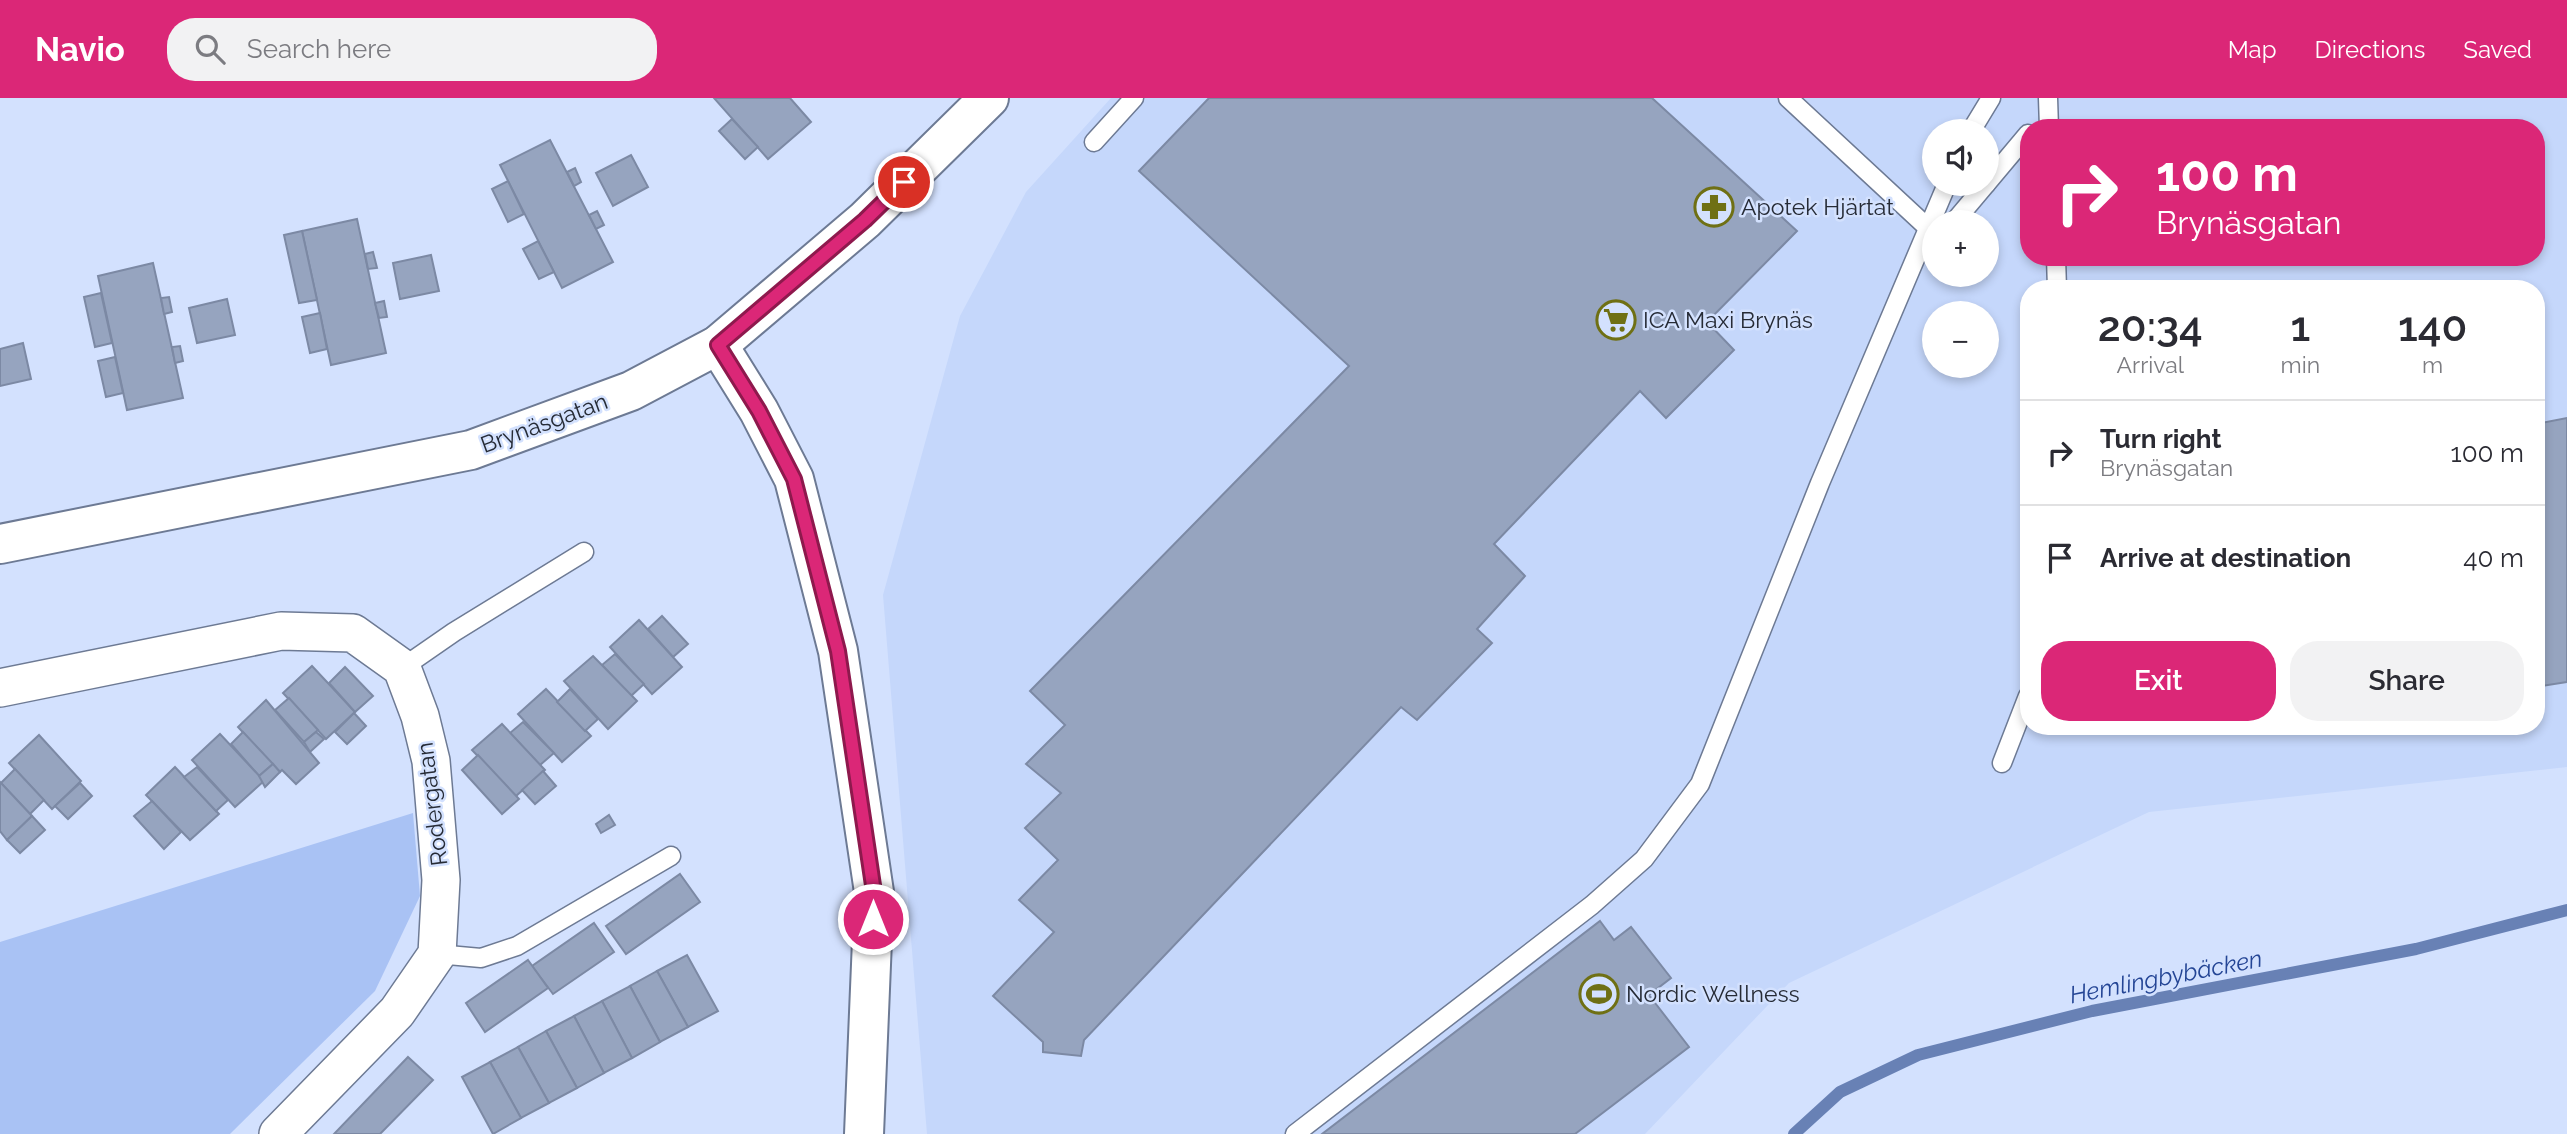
<!DOCTYPE html>
<html lang="en">
<head>
<meta charset="utf-8">
<style>
	:root { --surface:#fff; --page:#f2f2f3; --text:#2b2b33; --muted:#7c7c81; --line:#e1e1e2; --accent:#db2777 }
	body { margin:0; font-family:Raleway,sans-serif; background:var(--page); color:var(--text); height:100vh; display:flex; flex-direction:column; font-size:26px; white-space:nowrap }
	* { box-sizing:border-box; margin:0 }
	p { font-size:23px; color:var(--muted) }
	.icon { flex:none; width:38px; height:38px; fill:none; stroke:currentColor; stroke-width:2; stroke-linecap:round; stroke-linejoin:round }
	.map { position:relative; flex:1; overflow:hidden }
	.side { position:absolute; left:2020px; top:182px; width:525px; height:455px; display:flex; flex-direction:column; background:var(--surface); border-radius:28px; box-shadow:0 4px 10px #0003 }
	.side>* { flex:none }
	.guide { position:absolute; left:2020px; top:21px; width:525px; height:147px; border-radius:28px; box-shadow:0 4px 10px #0003; background:#db2777; color:#fff; overflow:hidden }
	.buttons { position:absolute; left:1922px; top:21px; display:grid; gap:14px }
	.buttons a { display:grid; place-items:center; width:77px; height:77px; border-radius:50%; background:var(--surface); box-shadow:0 4px 10px #0003; font-size:35px }
	.pin { position:absolute; display:grid; place-items:center; width:60px; height:60px; color:#fff; margin:-30px; border:4px solid #fff; border-radius:50%; box-shadow:0 2px 7px #0007 }
	.me { position:absolute; width:77px; margin:-38px; rotate:0deg; stroke-linejoin:round; filter:drop-shadow(0 0 5px #0008) }
	.turn { display:flex; align-items:center; gap:24px; height:147px; padding:0 21px; font-size:32px }
	.turn .icon { width:91px; height:91px; stroke-width:2.5 }
	.turn b { display:block; font-size:49px; line-height:60px }
	.eta { display:flex; justify-content:space-evenly; align-items:center; height:119px; text-align:center }
	.eta b { font-size:42px; font-weight:600; line-height:49px }
	.button { display:flex; gap:14px; margin-top:auto; padding:14px 21px }
	.button a { flex:1; height:80px; border-radius:28px; background:var(--accent); color:#fff; font-size:28px; font-weight:600; line-height:80px; text-align:center }
	.button a+a { background:var(--page); color:var(--text) }
	ul { padding:0; list-style:none }
	li { display:flex; align-items:center; gap:21px; height:105px; padding:0 21px; border-top:2px solid var(--line) }
	li div { flex:1 }
	li b { display:block; font-size:26px }
	li em { font-style:normal }
	header { display:flex; align-items:center; gap:42px; box-sizing:border-box; height:98px; padding:0 35px; background:var(--accent); color:#fff }
	header strong { font-size:33px }
	nav { display:flex; gap:38px; margin-inline-start:auto; font-size:24px }
	.search { width:490px; height:63px; background:var(--page); display:flex; align-items:center; gap:18px; box-sizing:border-box; padding:0 24px; border-radius:28px; color:var(--muted); font-size:26px }
	.map>svg:first-child { display:block }
</style>
</head>
<body>
<header>
<strong>Navio</strong>
<div class="search"><svg class="icon" aria-label="search" viewBox="0 0 24 24"><circle cx="10" cy="10" r="6"/><path d="M15 15l6 6"/></svg>Search here</div>
<nav><a>Map</a><a>Directions</a><a>Saved</a></nav>
</header>
<div class="map">
<svg width="2567" height="1036" viewBox="0 0 2567 1036">
	<rect width="100%" height="100%" fill="#d3e1fe"/>
	<path fill="#c5d7fb" fill-rule="evenodd" d="M1111 0H2567V669L2149 714 1789 885 1645 1036H927L883 497 960 218 1026 94ZM2028 30H2536V159H2028ZM1934 33H1986V86H1934ZM1934 124H1986V177H1934ZM2028 191H2536V628H2028ZM1934 215H1986V268H1934Z"/>
	<path fill="#a9c2f4" d="M413 715 420 798 375 893 230 1036H0V844Z"/>
	<g fill="none" stroke-linecap="round" stroke-linejoin="round">
		<path stroke="#6881b5" stroke-width="12" d="M1794 1036 1840 994 1918 957 2092 913 2416 851 2567 812"/>
	</g>
	<g fill="#96a4bf" stroke="#7c89a4" stroke-width="2">
		<path d="M714 0H790L811 24 768 61Z"/>
		<path d="M1209 0H1652L1797 133 1707 224 1734 252 1666 320 1640 293 1494 446 1525 478 1477 531 1492 545 1417 622 1401 609 1084 942 1081 958 1043 954V944L993 898 1054 834 1019 802 1058 762 1025 730 1061 695 1026 666 1065 627 1030 593 1349 268 1139 73Z"/>
		<path d="M732 21 758 49 745 61 719 33Z"/>
		<path d="M550 42 613 164 562 190 500 67Z"/>
		<path d="M631 57 648 89 613 108 596 75Z"/>
		<path d="M575 70 581 84 574 88 567 74Z"/>
		<path d="M508 83 524 116 508 124 492 91Z"/>
		<path d="M597 113 604 127 596 131 589 117Z"/>
		<path d="M357 121 386 255 331 267 302 133Z"/>
		<path d="M302 133 317 202 299 205 284 137Z"/>
		<path d="M538 143 554 174 539 181 523 151Z"/>
		<path d="M373 154 377 170 368 171 365 156Z"/>
		<path d="M431 157 439 193 400 201 393 165Z"/>
		<path d="M153 165 183 300 127 312 98 178Z"/>
		<path d="M101 195 112 245 95 249 84 199Z"/>
		<path d="M169 199 172 214 164 216 161 200Z"/>
		<path d="M227 201 235 237 197 245 189 210Z"/>
		<path d="M384 203 387 219 379 220 375 205Z"/>
		<path d="M320 215 327 251 310 255 302 219Z"/>
		<path d="M23 245 31 281 0 288V251Z"/>
		<path d="M180 248 183 263 175 265 172 249Z"/>
		<path d="M115 259 123 295 106 299 98 263Z"/>
		<path d="M2567 320V584L2536 589V326Z"/>
		<path d="M662 518 688 546 673 559 648 531Z"/>
		<path d="M639 522 682 569 652 596 610 549Z"/>
		<path d="M615 556 644 586 631 598 602 567Z"/>
		<path d="M593 558 637 603 608 631 564 583Z"/>
		<path d="M312 568 355 614 326 641 283 595Z"/>
		<path d="M345 569 373 598 355 614 329 585Z"/>
		<path d="M546 591 591 638 562 664 518 616Z"/>
		<path d="M570 591 598 621 585 633 557 604Z"/>
		<path d="M289 600 318 632 304 644 275 612Z"/>
		<path d="M266 602 319 665 296 686 282 672 280 674 238 629Z"/>
		<path d="M354 615 366 628 347 646 335 634Z"/>
		<path d="M523 624 554 655 540 667 510 635Z"/>
		<path d="M502 626 545 672 516 698 472 652Z"/>
		<path d="M243 634 273 666 259 678 231 646Z"/>
		<path d="M316 634 324 641 310 654 304 644Z"/>
		<path d="M220 636 264 683 235 709 192 662Z"/>
		<path d="M39 637 81 683 52 711 9 665Z"/>
		<path d="M478 657 519 701 502 716 462 672Z"/>
		<path d="M273 666 280 674 265 689 259 678Z"/>
		<path d="M175 669 219 716 190 742 146 697Z"/>
		<path d="M197 669 228 702 216 713 184 679Z"/>
		<path d="M15 671 44 702 30 716 1 685Z"/>
		<path d="M543 673 556 688 535 706 522 692Z"/>
		<path d="M0 684 32 718 7 742 0 733Z"/>
		<path d="M80 685 92 698 68 721 55 708Z"/>
		<path d="M152 703 181 734 164 751 134 718Z"/>
		<path d="M609 717 615 727 601 735 596 726Z"/>
		<path d="M32 718 45 732 20 755 7 742Z"/>
		<path d="M680 776 700 804 626 856 606 828Z"/>
		<path d="M1600 823 1614 842 1631 829 1671 880 1649 897 1689 949 1575 1036H1322Z"/>
		<path d="M594 825 614 854 553 896 532 868Z"/>
		<path d="M687 857 718 913 688 929 657 873Z"/>
		<path d="M528 862 548 890 485 934 466 905Z"/>
		<path d="M657 873 688 929 660 944 630 888Z"/>
		<path d="M630 888 660 944 632 960 602 903Z"/>
		<path d="M602 903 632 960 604 975 574 918Z"/>
		<path d="M574 918 604 975 577 990 546 933Z"/>
		<path d="M546 933 577 990 549 1005 518 949Z"/>
		<path d="M518 949 549 1005 521 1020 490 964Z"/>
		<path d="M408 959 433 982 380 1036H334Z"/>
		<path d="M490 964 521 1020 493 1036 462 979Z"/>
	</g>
	<g fill="none" stroke-linecap="round" stroke-linejoin="round">
		<g stroke="#6d7a94" stroke-width="21">
			<g id="lane">
				<path d="M1788 0 1927 129"/>
				<path d="M2048 0 2049 30"/>
				<path d="M1971 33 1991 0"/>
				<path d="M1094 44 1134 0"/>
				<path d="M1986 86 2028 36"/>
				<path d="M1954 124 1986 86"/>
				<path d="M2056 159 2057 191"/>
				<path d="M402 570 454 534 584 454"/>
				<path d="M2002 665 2028 598"/>
				<path d="M437 856 481 860 517 848 671 758"/>
				<path d="M1295 1036 1592 807 1644 761 1700 686 1820 385 1947 86"/>
			</g>
		</g>
		<g stroke="#6d7a94" stroke-width="40">
			<path id="street" d="M0 590 281 533 353 535 402 570 420 618 431 663 441 782 437 856 397 914 278 1036"/>
		</g>
		<g stroke="#6d7a94" stroke-width="42">
			<g id="secondary">
				<path d="M718 247 759 313 794 381 838 553 874 794 864 1036"/>
				<path d="M0 446 471 352 631 293 718 247 865 122 989 0"/>
			</g>
		</g>
		<use href="#lane" stroke="#fff" stroke-width="18"/>
		<use href="#street" stroke="#fff" stroke-width="37"/>
		<use href="#secondary" stroke="#fff" stroke-width="38"/>
	</g>
	<g fill="none" stroke-linecap="round" stroke-linejoin="round">
		<g stroke="#8e194d" stroke-width="18">
			<path id="route" d="M873 821 874 794 838 553 794 381 759 313 718 247 865 122 904 84"/>
		</g>
		<use href="#route" stroke="#db2777" stroke-width="12"/>
	</g>
	<defs>
		<g id="pharmacy-ring" transform="scale(2.0125)"><circle r="9.5" fill="#d3e1fe" stroke="#6f7014" stroke-width="1.5"/><path d="M-2-6h4v4h4v4h-4v4h-4v-4h-4v-4h4Z" fill="#6f7014"/></g>
		<g id="supermarket-ring" transform="scale(2.0125)"><circle r="9.5" fill="#d3e1fe" stroke="#6f7014" stroke-width="1.5"/><path d="M-6-5.5h2.5l.6 2H6L4.5 2H-2.5L-4.4-4H-6ZM-1.5 3.2a1.3 1.3 0 1 0 .1 0ZM3 3.2a1.3 1.3 0 1 0 .1 0Z" fill="#6f7014"/></g>
		<g id="stadium-ring" transform="scale(2.0125)"><circle r="9.5" fill="#d3e1fe" stroke="#6f7014" stroke-width="1.5"/><path d="M0-5a6.5 5 0 1 0 0 10a6.5 5 0 1 0 0-10ZM-3.5-1.8h7v3.6h-7Z" fill="#6f7014"/></g>
	</defs>
	<g fill-rule="evenodd">
		<use href="#pharmacy-ring" x="1714" y="109"/>
		<use href="#supermarket-ring" x="1616" y="222"/>
		<use href="#stadium-ring" x="1599" y="896"/>
	</g>
	<g text-anchor="middle" stroke-width="5" stroke-linejoin="round" paint-order="stroke">
		<g font-size="23" fill="#262b36" stroke="#d3e1fe" text-anchor="start">
			<text x="1741" y="117">Apotek Hjärtat</text>
			<text x="1643" y="230">ICA Maxi Brynäs</text>
			<text x="1626" y="904">Nordic Wellness</text>
		</g>
		<g font-size="23" fill="#262b36" stroke="#d3e1fe">
			<text transform="translate(544 325) rotate(-20)" y="8">Brynäsgatan</text>
			<text transform="translate(432 706) rotate(-97)" y="8">Rodergatan</text>
		</g>
		<g font-size="24" font-style="italic" fill="#244595" stroke="#d3e1fe">
			<text transform="translate(2166 879) rotate(-11)" y="8">Hemlingbybäcken</text>
		</g>
	</g>
</svg>
<div class="buttons">
<a><svg class="icon" aria-label="sound" viewBox="0 0 24 24"><path d="M4 9h4l5-4v14l-5-4H4zM17 9q2 3 0 6"/></svg></a>
<a>+</a>
<a>−</a>
</div>
<div class="pin" style="left:904px;top:84px;background:#d93025"><svg class="icon" aria-label="arrive" viewBox="0 0 24 24"><path d="M6 21V4h12l-3 4 3 4H6"/></svg></div>
<svg class="me" style="left:873px;top:821px" viewBox="-20 -20 40 40"><circle r="17" fill="#db2777" stroke="#fff" stroke-width="3"/><path d="M0-11L8 9 0 5-8 9z" fill="#fff"/></svg>
<div class="guide">
<div class="turn"><svg class="icon" aria-label="right" viewBox="0 0 24 24"><path d="M7 20v-9h11M14 6l5 5-5 5"/></svg><div><b>100 m</b>Brynäsgatan</div></div>
</div>
<section class="side">
<div class="eta">
<div><b>20:34</b><p>Arrival</p></div>
<div><b>1</b><p>min</p></div>
<div><b>140</b><p>m</p></div>
</div>
<ul>
<li><svg class="icon" aria-label="right" viewBox="0 0 24 24"><path d="M7 20v-9h11M14 6l5 5-5 5"/></svg><div><b>Turn right</b><p>Brynäsgatan</p></div><em>100 m</em></li>
<li><svg class="icon" aria-label="arrive" viewBox="0 0 24 24"><path d="M6 21V4h12l-3 4 3 4H6"/></svg><div><b>Arrive at destination</b></div><em>40 m</em></li>
</ul>
<div class="button"><a>Exit</a><a>Share</a></div>
</section>
</div>
</body>
</html>
